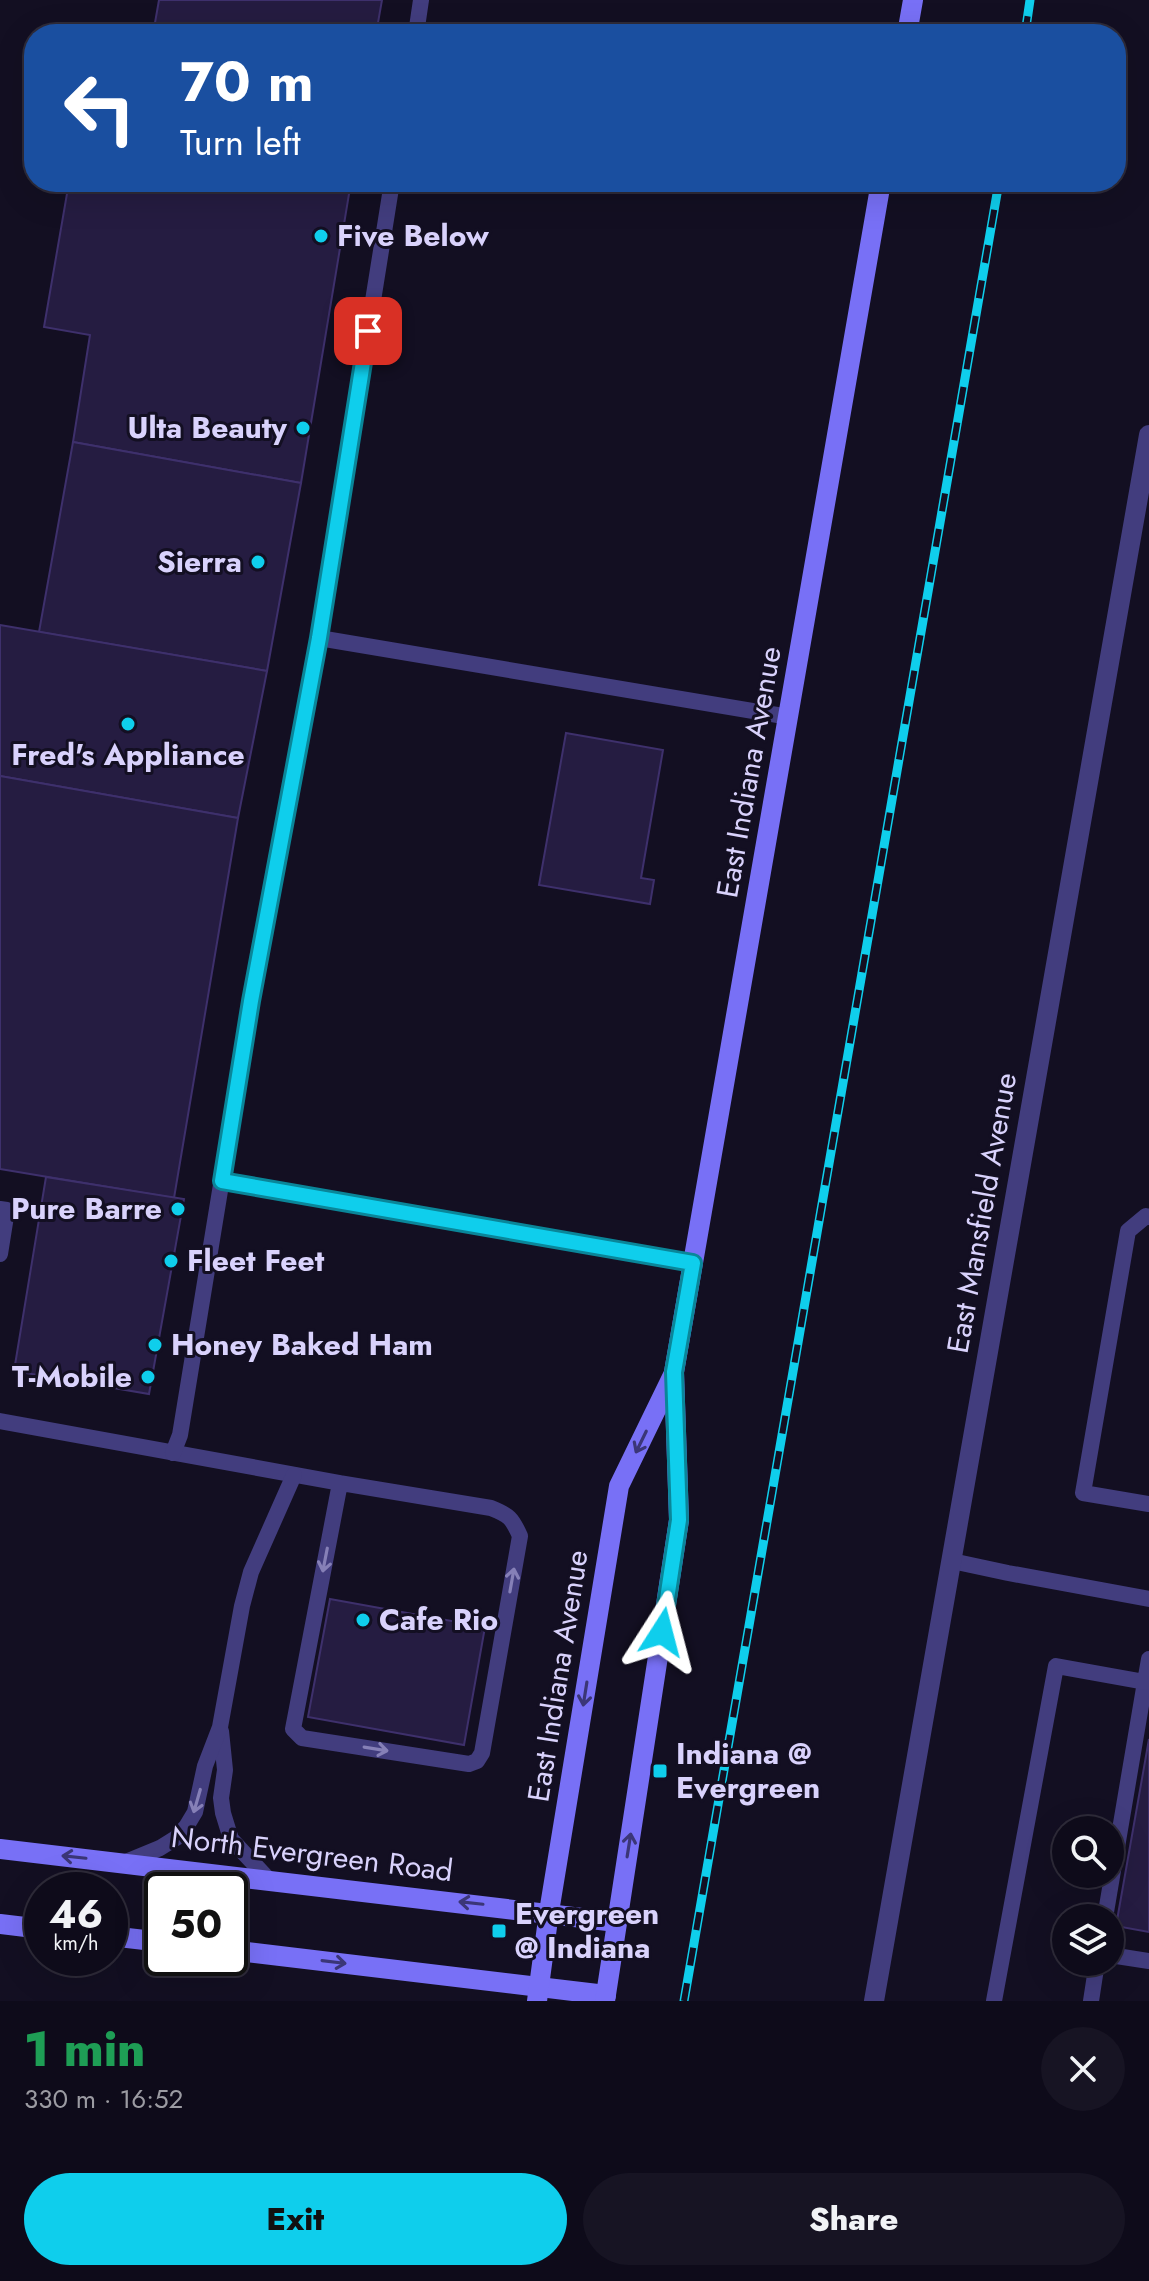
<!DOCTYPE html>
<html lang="en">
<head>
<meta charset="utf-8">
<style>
	:root { --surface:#0e0b1a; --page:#171423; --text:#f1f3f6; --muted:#9b9ba2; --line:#2e2b39; --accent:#0fceec }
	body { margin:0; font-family:Jost,sans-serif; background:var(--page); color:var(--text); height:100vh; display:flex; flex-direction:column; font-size:30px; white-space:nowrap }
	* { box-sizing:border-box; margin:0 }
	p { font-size:26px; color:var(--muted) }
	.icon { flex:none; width:44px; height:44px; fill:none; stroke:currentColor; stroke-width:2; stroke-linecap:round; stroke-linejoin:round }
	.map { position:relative; height:2001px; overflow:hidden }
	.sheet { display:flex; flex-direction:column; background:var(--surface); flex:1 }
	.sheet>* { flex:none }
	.top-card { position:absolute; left:24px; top:24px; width:1102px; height:168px; border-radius:32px; box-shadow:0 8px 32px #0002,0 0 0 2px var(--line); background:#1a4fa0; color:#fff; overflow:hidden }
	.controls { position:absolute; left:1052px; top:1816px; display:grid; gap:16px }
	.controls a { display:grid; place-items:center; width:72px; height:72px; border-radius:50%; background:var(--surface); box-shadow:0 8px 32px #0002,0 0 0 2px var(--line); font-size:40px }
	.speed { position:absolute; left:24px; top:1872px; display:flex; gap:16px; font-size:40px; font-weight:700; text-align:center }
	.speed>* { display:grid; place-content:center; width:104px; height:104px; border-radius:50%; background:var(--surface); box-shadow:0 8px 32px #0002,0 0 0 2px var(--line); line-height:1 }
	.speed small { font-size:20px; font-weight:400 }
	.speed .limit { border:4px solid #111; border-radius:12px; background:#fff; color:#111 }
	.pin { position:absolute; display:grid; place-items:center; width:68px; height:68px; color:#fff; margin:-34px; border-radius:16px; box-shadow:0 4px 12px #0006 }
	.me { position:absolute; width:88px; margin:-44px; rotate:9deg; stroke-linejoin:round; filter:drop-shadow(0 0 6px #0008) }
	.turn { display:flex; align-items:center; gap:28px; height:168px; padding:0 24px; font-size:36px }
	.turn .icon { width:104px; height:104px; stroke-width:2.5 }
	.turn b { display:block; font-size:56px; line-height:68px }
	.round { display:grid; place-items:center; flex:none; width:84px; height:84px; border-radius:42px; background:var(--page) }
	.overview { display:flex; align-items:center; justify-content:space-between; height:136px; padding:0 24px }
	h1 { font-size:48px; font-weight:800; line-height:60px; color:#1e9e55 }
	.button { display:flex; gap:16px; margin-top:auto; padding:16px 24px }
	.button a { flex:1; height:92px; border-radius:48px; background:var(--accent); color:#111; font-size:32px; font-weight:800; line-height:92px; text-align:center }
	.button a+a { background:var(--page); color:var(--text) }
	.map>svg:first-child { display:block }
</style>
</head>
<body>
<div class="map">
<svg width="1149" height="2001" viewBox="0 0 1149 2001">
	<rect width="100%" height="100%" fill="#130f22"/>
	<g fill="#251c41" stroke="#3e306c" stroke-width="2">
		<path d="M159 0H382L376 34H153Z"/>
		<path d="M69 182H351L301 483 73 442 90 335 44 327Z"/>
		<path d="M73 442 301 483 267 671 39 632Z"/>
		<path d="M0 625 267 671 238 818 0 776Z"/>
		<path d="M566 733 663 750 641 878 654 880 650 904 539 885Z"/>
		<path d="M0 776 238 818 174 1198 0 1169Z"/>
		<path d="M46 1177 184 1199 149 1394 14 1371Z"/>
		<path d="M330 1599 485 1627 464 1745 308 1717Z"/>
		<path d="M1149 1739V1932L1116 1926Z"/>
	</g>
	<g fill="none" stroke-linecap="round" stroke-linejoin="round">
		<g stroke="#423d7e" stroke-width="16">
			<path d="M416 34 421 0"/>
			<path d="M319 638 789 717"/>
			<path d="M222 1181 693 1263"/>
			<path d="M0 1209 7 1210 0 1254"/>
			<path d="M1149 1217 1146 1216 1128 1231 1083 1493 1149 1504"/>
			<path d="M0 1421 340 1483 491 1508C509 1515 512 1518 520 1536L482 1753 477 1761 469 1764 302 1738 293 1729 340 1483"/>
			<path d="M173 1453 180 1435 246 1032 319 638 392 182"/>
			<path d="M952 1561 1008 1573 1149 1599"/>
			<path d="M221 1731 225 1770 221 1798 223 1813 231 1839 269 1880"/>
			<path d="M126 1862 160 1848 176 1838 186 1827 195 1812 205 1766 220 1727 242 1606 251 1572 294 1475"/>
			<path d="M1105 1918 1145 1682"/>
			<path d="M1110 1955 1149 1961"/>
			<path d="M994 2001 1056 1666 1145 1682 1149 1659"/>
			<path d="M1091 2001 1097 1962"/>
		</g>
		<path stroke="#423d7e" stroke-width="20" d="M874 2001 1149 435"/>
		<g stroke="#7870f6" stroke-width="20">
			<path d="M907 34 913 0"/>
			<path d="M0 1849 616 1922"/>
			<path d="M0 1924 42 1929"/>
			<path d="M110 1936 162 1942"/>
			<path d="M230 1950 606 1995"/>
			<path d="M537 2001 549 1912 619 1486 673 1375"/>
			<path d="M605 2001 679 1520 674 1372 881 182"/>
		</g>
		<g stroke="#0fceec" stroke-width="9">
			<g id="rail">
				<path d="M1025 34 1030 0"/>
				<path d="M684 2001 999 182"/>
			</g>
		</g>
		<use href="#rail" stroke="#130f22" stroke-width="6" stroke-dasharray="18" stroke-linecap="butt"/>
	</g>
	<defs><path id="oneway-shaft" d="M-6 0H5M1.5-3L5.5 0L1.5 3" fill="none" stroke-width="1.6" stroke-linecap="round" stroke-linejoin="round" transform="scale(2)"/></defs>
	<g stroke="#3b3677">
		<use href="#oneway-shaft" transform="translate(641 1442) rotate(116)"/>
		<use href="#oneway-shaft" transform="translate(585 1694) rotate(99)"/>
		<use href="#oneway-shaft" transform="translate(629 1845) rotate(-81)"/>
		<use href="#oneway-shaft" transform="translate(74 1857) rotate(-174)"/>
		<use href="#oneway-shaft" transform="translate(471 1903) rotate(-174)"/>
		<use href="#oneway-shaft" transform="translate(334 1962) rotate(7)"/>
	</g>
	<g stroke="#8680b7">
		<use href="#oneway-shaft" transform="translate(325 1560) rotate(101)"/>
		<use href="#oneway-shaft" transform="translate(512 1580) rotate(-80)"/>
		<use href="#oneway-shaft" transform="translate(376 1749) rotate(9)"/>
		<use href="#oneway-shaft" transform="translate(197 1801) rotate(106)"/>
	</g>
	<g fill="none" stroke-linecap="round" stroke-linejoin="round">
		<g stroke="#0a8699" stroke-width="20">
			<path id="route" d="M368 331 319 638 251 1001 222 1181 693 1263 674 1372 679 1520 662 1632"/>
		</g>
		<use href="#route" stroke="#0fceec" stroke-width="14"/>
	</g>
	<g fill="#0fceec" stroke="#130f22" stroke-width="3">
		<circle cx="321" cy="236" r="8"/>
		<circle cx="303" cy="428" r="8"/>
		<circle cx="258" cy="562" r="8"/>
		<circle cx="128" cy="724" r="8"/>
		<circle cx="178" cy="1209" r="8"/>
		<circle cx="171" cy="1261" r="8"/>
		<circle cx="155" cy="1345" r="8"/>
		<circle cx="148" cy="1377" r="8"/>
		<circle cx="363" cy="1620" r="8"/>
		<rect x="652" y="1763" width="16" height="16" rx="4"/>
		<rect x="491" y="1923" width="16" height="16" rx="4"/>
	</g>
	<g text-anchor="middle" stroke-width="6" stroke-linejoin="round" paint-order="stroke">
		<g font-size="30" font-weight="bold" fill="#d9d2fc" stroke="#130f22" text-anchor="start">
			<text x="337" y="246">Five Below</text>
			<text x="287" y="438" text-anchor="end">Ulta Beauty</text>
			<text x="242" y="572" text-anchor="end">Sierra</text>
			<text x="128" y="765" text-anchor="middle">Fred's Appliance</text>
			<text x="162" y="1219" text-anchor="end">Pure Barre</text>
			<text x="187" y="1271">Fleet Feet</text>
			<text x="171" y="1355">Honey Baked Ham</text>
			<text x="132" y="1387" text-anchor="end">T-Mobile</text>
			<text x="379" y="1630">Cafe Rio</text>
			<text x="676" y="1764">Indiana @<tspan x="676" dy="34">Evergreen</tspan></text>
			<text x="515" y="1924">Evergreen<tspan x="515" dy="34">@ Indiana</tspan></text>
		</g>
		<g font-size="30" fill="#d9d2fc" stroke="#130f22">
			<text transform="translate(749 772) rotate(-80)" y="10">East Indiana Avenue</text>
			<text transform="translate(982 1213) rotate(-80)" y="10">East Mansfield Avenue</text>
			<text transform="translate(558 1676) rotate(-81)" y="10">East Indiana Avenue</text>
			<text transform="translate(312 1854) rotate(7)" y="10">North Evergreen Road</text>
		</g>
	</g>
</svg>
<div class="controls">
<a><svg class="icon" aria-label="search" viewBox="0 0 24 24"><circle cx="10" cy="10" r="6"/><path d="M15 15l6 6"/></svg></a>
<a><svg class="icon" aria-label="layers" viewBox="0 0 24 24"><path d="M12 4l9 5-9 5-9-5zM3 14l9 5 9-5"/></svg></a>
</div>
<div class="speed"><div>46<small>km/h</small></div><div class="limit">50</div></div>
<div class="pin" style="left:368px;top:331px;background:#d93025"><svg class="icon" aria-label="arrive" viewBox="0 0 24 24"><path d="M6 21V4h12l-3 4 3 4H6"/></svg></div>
<svg class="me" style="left:662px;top:1632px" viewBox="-20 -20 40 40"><path d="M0-17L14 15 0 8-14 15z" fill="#0fceec" stroke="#fff" stroke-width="4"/></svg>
<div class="top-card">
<div class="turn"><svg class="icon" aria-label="left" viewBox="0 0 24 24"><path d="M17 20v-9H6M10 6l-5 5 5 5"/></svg><div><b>70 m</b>Turn left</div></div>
</div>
</div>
<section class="sheet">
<div class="overview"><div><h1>1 min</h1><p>330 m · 16:52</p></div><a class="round"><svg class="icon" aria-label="close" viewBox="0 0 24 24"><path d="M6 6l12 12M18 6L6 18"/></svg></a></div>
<div class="button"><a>Exit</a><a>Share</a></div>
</section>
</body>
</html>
